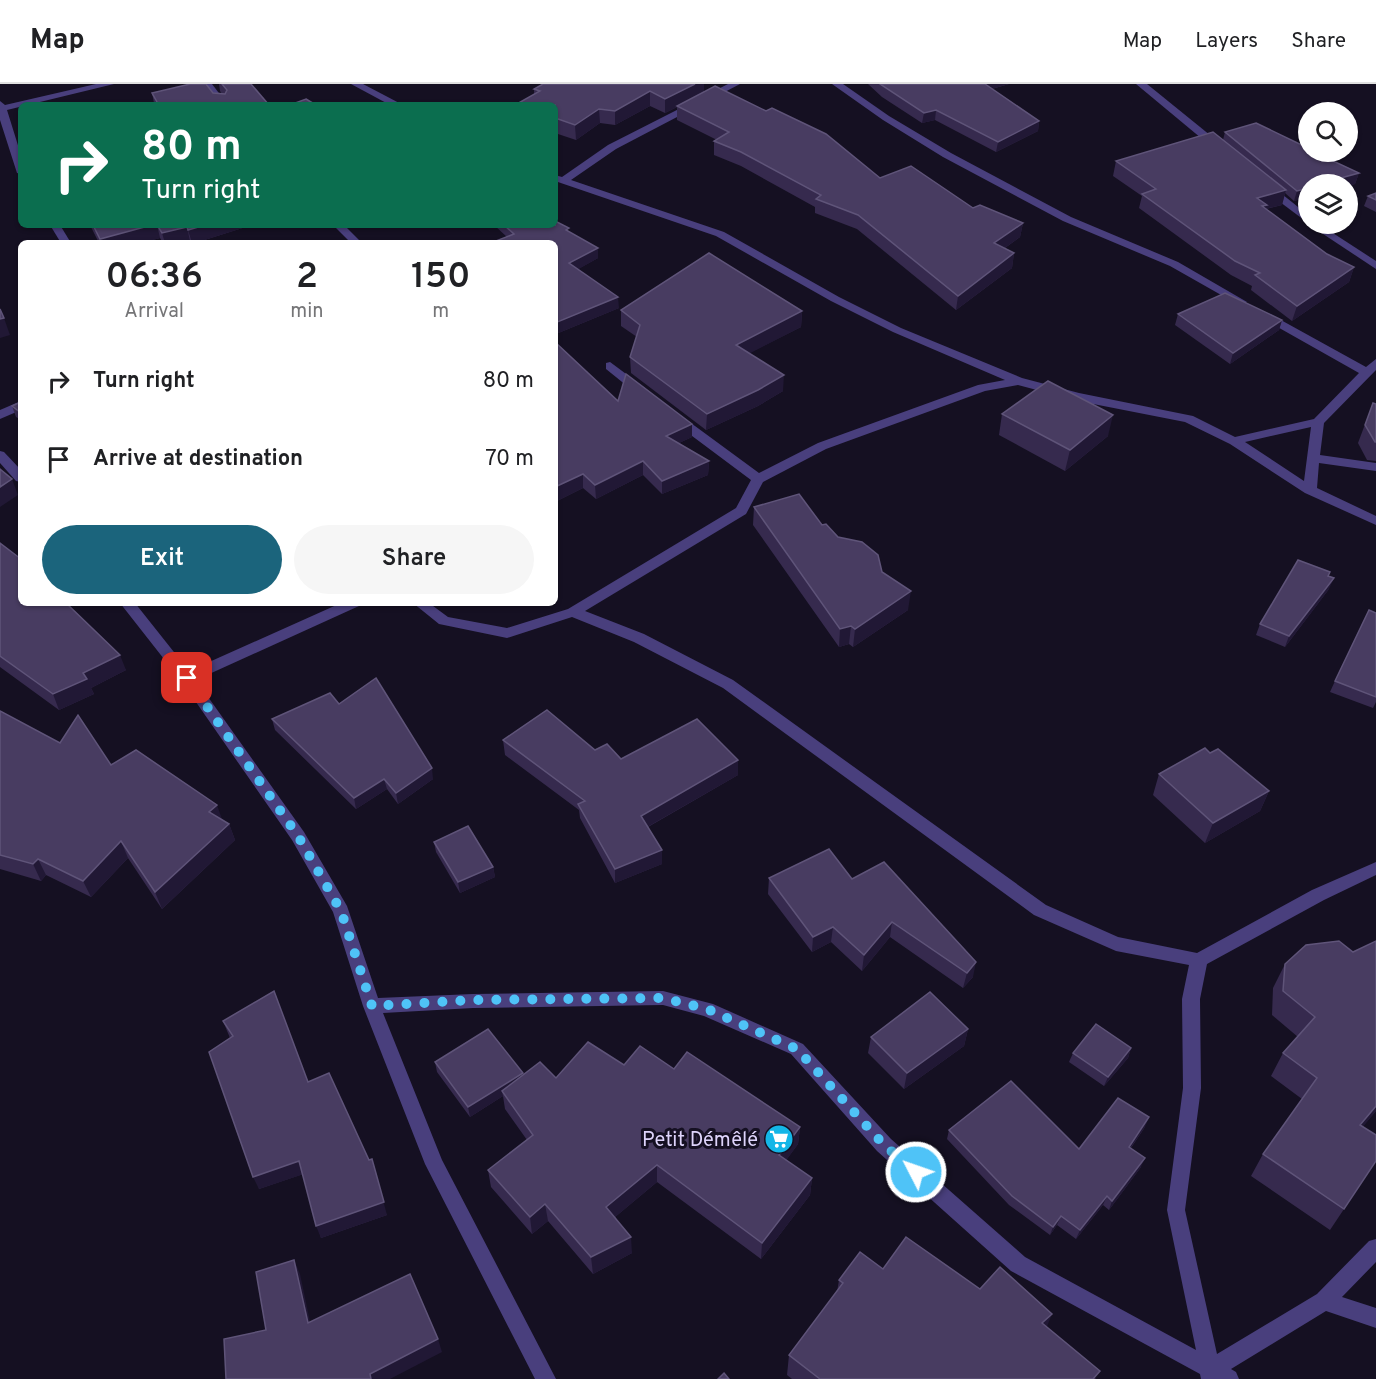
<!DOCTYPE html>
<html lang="en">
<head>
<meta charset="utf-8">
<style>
	:root { --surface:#fff; --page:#f6f6f6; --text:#202124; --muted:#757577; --line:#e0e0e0; --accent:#1b647c }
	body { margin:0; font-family:Overpass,sans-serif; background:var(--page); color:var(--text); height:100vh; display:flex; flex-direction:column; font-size:22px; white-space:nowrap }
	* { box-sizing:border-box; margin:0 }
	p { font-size:20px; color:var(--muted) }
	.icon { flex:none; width:33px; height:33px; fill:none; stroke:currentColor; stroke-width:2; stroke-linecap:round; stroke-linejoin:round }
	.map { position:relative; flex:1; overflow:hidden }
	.panel { position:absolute; left:18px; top:156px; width:540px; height:366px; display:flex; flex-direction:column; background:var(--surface); border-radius:9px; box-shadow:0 2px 4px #0004 }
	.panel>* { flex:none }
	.hud { position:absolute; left:18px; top:18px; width:540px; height:126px; border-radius:9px; box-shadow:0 2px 4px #0004; background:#0b6e4f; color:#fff; overflow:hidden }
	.controls { position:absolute; left:1298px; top:18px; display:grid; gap:12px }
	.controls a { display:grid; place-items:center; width:60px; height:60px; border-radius:50%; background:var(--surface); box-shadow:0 2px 4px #0004; font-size:30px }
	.pin { position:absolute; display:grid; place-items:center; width:51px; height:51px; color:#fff; margin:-26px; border-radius:12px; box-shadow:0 3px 9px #0006 }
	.me { position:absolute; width:66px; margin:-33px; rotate:311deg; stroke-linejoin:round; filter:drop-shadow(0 0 4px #0008) }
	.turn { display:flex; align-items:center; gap:21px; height:126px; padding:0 24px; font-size:27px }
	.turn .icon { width:78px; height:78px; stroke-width:2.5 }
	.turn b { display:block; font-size:42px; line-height:51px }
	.eta { display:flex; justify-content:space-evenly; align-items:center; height:102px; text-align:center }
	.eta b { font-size:36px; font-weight:600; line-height:42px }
	.cta { display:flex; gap:12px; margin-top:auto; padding:12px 24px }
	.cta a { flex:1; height:69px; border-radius:36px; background:var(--accent); color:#fff; font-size:24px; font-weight:600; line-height:69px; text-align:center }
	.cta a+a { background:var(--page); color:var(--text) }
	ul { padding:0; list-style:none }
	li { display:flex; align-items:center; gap:18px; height:78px; padding:0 24px }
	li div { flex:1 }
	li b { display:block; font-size:22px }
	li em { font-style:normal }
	header { display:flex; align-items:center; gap:36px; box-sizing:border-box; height:84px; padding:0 30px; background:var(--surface); border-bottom:2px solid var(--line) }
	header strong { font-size:28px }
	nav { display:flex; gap:33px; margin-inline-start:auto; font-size:21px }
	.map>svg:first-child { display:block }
</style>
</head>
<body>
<header>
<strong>Map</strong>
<nav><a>Map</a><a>Layers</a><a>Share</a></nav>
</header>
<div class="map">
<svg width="1376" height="1295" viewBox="0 0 1376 1295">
	<rect width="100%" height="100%" fill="#151022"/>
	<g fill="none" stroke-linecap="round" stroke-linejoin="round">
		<g fill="#493f7d" fill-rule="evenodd">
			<path d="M96 0H114L7 26 21 71V90L17 89 0 36V17L5 21Z"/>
			<path d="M202 0H212L228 21H218Z"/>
			<path d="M351 0H363L403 21H390Z"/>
			<path d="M728 0H740L616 65 571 96 724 148 839 213 901 244 1022 294 1079 309 1193 332 1235 353 1314 335 1359 289 1260 233V229H1268L1366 283 1376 275V286L1324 339 1320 371 1376 379V387L1319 379 1317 404 1376 432V441L1305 409 1230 360 1185 338 1078 317 1018 301 985 307 826 365 763 398 746 430 585 527 644 550 733 596 1046 821 1118 853 1197 869 1312 806 1376 778V791L1324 816 1207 880 1200 915 1201 1004 1185 1126 1217 1270 1317 1210 1369 1157 1376 1155V1178L1342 1213 1376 1224V1244L1326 1227 1231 1285 1236 1288 1239 1295H1201L1200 1290 1011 1187 877 1067 791 970 704 932 663 921 473 924 383 929 442 1076 556 1295H535L425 1080 363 922 333 828 292 756 182 598 120 519H135L189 587 341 519H361L359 522 196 596 304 748 347 822 378 914 473 910 663 907 713 920 803 960 891 1055 1025 1173 1196 1266 1167 1126 1183 1004 1182 915 1189 881 1116 867 1034 831 723 604 634 558 572 533 507 554 439 540 413 519H429L448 533 507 544 568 525 736 424 751 396 672 337V331H680L759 389 818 359 978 301 1005 296 893 248 831 217 716 152 555 97V91L562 93 608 61ZM1311 343 1304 397 1245 358Z"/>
			<path d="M832 0H843L889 32 951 69 1071 133 1178 178 1247 218 1241 221 1237 220 1170 182 1063 137 943 73 883 36Z"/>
			<path d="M1136 0H1147L1221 60V64H1213Z"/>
			<path d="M1264 102H1272L1308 131V139L1264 106Z"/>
			<path d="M1308 140H1319L1376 177V185Z"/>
			<path d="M50 141H60L71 159H61Z"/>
			<path d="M333 141H344L362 159H351Z"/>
			<path d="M610 278 645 304V310H637L606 285V279Z"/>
			<path d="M21 317V326L0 335V326Z"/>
			<path d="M0 367 4 368 21 386V398L16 397 0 379Z"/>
		</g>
	</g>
	<g fill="#362a4e">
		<path d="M219 0H251L269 21 154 19 152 9 222 10 220 7Z"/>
		<path d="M543 0H704V8L880 94 973 124 1023 139 1020 153 1005 164 1014 169 1012 184 956 226 857 145 815 129V123L741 82 714 71V57L717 56 677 36V23L665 29 650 22 615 41 600 39 576 56 555 49V21L534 11V5Z"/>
		<path d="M868 0H1009L992 5 1039 37 1038 47 996 68 935 36 922 39 882 13Z"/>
		<path d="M1225 48 1359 89 1355 100 1347 102V100H1308V113L1294 117 1285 109 1282 121 1266 125 1327 170 1354 183 1349 198 1292 237 1251 206 1252 202 1231 191 1139 124 1142 112 1113 92 1116 77 1223 56Z"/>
		<path d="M1376 109V128L1364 122 1368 112Z"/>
		<path d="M90 141H252L195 159H191L190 157 181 159H163L160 154 141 159H99Z"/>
		<path d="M494 141H555L569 148 598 174 578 185 619 224 556 250 555 249V159L507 153Z"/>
		<path d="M621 226 802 227 801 243 749 269 783 307 758 322 706 346 631 289 630 273 637 253 621 242Z"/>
		<path d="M1178 230 1282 236 1279 246 1230 280 1175 241Z"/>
		<path d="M555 258 618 317 692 340V353L679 359 709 377 708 391 662 410 643 391 596 415 583 404 555 418Z"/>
		<path d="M21 318V336L16 333 12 322Z"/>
		<path d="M1373 319 1376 320V377L1367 376 1358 359Z"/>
		<path d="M1002 330 1108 352 1065 387 999 351Z"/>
		<path d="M754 423 822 441 838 453 882 488 908 526 853 563 849 560 839 563 753 441Z"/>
		<path d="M0 459 126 586 91 604 94 610 59 626 0 583Z"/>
		<path d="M1329 505 1285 563 1256 551 1260 540Z"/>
		<path d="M1376 529V618L1373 624 1330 608 1335 597Z"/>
		<path d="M339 620 433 695 398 720 387 705 356 725 275 646 272 635Z"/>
		<path d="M0 627 60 659 111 681 222 735 229 740 235 756 162 825 128 774 91 813 46 791 41 797 0 785Z"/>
		<path d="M503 656 595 666 621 675 738 691 648 743 662 766V780L615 799 580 734 579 726 505 671Z"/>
		<path d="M1210 669 1269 707 1260 727 1205 759 1153 711 1159 690Z"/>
		<path d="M434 758 493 783 495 793 460 809 436 768Z"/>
		<path d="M769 794 852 795 973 893 963 904 890 853 862 887 831 858 812 868 768 810Z"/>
		<path d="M1376 857V1027L1363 1042 1376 1077 1330 1146 1251 1092 1263 1070 1302 1015 1271 992 1283 969 1298 953 1272 931 1273 904 1285 880 1353 868Z"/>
		<path d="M223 937 308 998 387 1131 321 1154 303 1090 259 1105 230 954Z"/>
		<path d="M968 945 964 962 904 1005 868 969 871 953Z"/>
		<path d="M1131 964 1128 974 1104 1002 1069 978 1073 969Z"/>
		<path d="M435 978 523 991 556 994 624 981 674 985 800 1043 798 1060 786 1076 812 1094 810 1111 761 1175 657 1098 615 1133 632 1169 593 1190 548 1137 532 1150 491 1103 488 1086 527 1056 505 1025 503 1012 470 1033 437 988Z"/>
		<path d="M1145 1043 1131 1064 1141 1083 1109 1126 1103 1121 1076 1155 1057 1141 1050 1151 1009 1121 947 1055 949 1046 1079 1065Z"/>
		<path d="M883 1185 980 1205 1047 1243 1096 1295H792L787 1291 789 1271 837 1208 839 1196Z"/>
	</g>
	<g fill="#211835">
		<path d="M695 0H704V10L677 22V23L665 29V15Z"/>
		<path d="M982 0H1009L981 8Z"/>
		<path d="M650 7V22L615 41V27Z"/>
		<path d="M599 25 600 39 576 56 575 41Z"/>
		<path d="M936 26 935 36 922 39 924 29Z"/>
		<path d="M1039 37 1038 47 996 68 998 58Z"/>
		<path d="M1359 89 1355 100 1347 102V100H1319Z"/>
		<path d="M1308 104V113L1294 117 1297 107Z"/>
		<path d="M1286 106 1282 121 1265 125 1262 135 1257 114Z"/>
		<path d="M1023 139 1020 153 992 173 994 159Z"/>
		<path d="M152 141H157L160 154 141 159H101L100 155Z"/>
		<path d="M205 141H252L195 159H192L188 146Z"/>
		<path d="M187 143 190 157 181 159H165L162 149Z"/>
		<path d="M598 164V174L570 190 569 179Z"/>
		<path d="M1014 169 1012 184 956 226 958 212Z"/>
		<path d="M1354 183 1349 198 1292 237 1297 222Z"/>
		<path d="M618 213 619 224 556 250 555 239Z"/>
		<path d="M802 227 801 243 735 277 736 261Z"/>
		<path d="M4 234 10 251 0 254V235Z"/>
		<path d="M1282 236 1279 246 1230 280 1233 269Z"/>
		<path d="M784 291 783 307 758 322 706 346 707 330Z"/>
		<path d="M1113 331 1108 352 1065 387 1070 366Z"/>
		<path d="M692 340V353L666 365V352Z"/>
		<path d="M643 377V391L596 415 595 401Z"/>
		<path d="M709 377 708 391 662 410V397Z"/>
		<path d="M583 390V404L555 418V403Z"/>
		<path d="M12 395 18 411 0 423V403Z"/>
		<path d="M1334 494 1329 505 1285 563 1289 552Z"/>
		<path d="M911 507 908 526 853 563 855 545Z"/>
		<path d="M851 542 849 560 839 563 840 545Z"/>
		<path d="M120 571 126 586 91 604 94 610 59 626 53 610 83 589Z"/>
		<path d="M738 676V691L642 746 641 732Z"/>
		<path d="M432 684 433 695 398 720 396 709Z"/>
		<path d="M384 695 387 705 356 725 354 714Z"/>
		<path d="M1269 707 1260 727 1205 759 1213 739Z"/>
		<path d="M217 721 223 738 209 728Z"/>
		<path d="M229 740 235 756 162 825 155 808Z"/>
		<path d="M121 757 128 774 91 813 83 797Z"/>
		<path d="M662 766V780L615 799V785Z"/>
		<path d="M38 775 46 791 41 797 33 780Z"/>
		<path d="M493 783 495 793 460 809 458 798Z"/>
		<path d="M892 838 890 853 862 887 864 871Z"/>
		<path d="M833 843 831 858 812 868 813 853Z"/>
		<path d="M976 878 973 893 963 904 967 889Z"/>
		<path d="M968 945 964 962 904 1005 907 989Z"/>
		<path d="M1131 964 1128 974 1104 1002 1108 993Z"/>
		<path d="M523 989 524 999 502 1007 503 1012 470 1033 468 1023Z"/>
		<path d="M1376 1022V1027L1346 1063 1360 1041Z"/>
		<path d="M1149 1033 1145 1043 1125 1072 1129 1063Z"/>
		<path d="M800 1043 798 1060 777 1089 779 1071Z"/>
		<path d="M1145 1074 1141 1083 1109 1126 1112 1117Z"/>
		<path d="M372 1075 387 1131 321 1154 316 1142Z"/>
		<path d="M299 1077 304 1090 259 1105 253 1093Z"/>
		<path d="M657 1081V1098L608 1139 606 1123Z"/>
		<path d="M812 1094 810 1111 761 1175 762 1159Z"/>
		<path d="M1107 1112 1103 1121 1076 1155 1080 1146Z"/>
		<path d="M545 1120 548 1137 532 1150 530 1133Z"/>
		<path d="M1061 1132 1057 1141 1050 1151 1053 1143Z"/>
		<path d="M631 1153 632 1169 593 1190 591 1173Z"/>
		<path d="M294 1176 300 1190 313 1252 308 1239Z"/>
		<path d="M1052 1230 1044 1250 1042 1239Z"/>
		<path d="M438 1255 442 1268 390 1295H371L370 1290Z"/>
	</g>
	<g fill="#483c61" stroke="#5f5479" stroke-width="1.5">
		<path d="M190 0H206L213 9 225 10 227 6 222 0H251L269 21H147L157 18 152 9Z"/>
		<path d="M543 0H695L665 15 650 7 615 27 599 25 575 41 555 34V21H515L540 7 534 5Z"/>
		<path d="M880 0H985L1039 37 998 58 936 26 924 29Z"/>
		<path d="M715 2 766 27 772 24 826 50 880 94 911 82 973 124 980 121 1023 139 994 159 1014 169 958 212 858 131 816 115 821 111 741 68 714 57 729 48 677 22Z"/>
		<path d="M306 15 316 21H290Z"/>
		<path d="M1256 39 1308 64V68H1314L1359 89 1319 100H1308V104L1297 107 1225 48Z"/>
		<path d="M1213 48 1286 106 1257 114 1267 121 1262 122 1327 170 1354 183 1297 222 1255 191 1260 189 1235 177 1142 110 1156 105 1116 77Z"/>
		<path d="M1376 109V116L1368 112Z"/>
		<path d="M555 137 569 144 566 146 598 164 569 179 618 213 555 239V159H491L514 150 504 141H555Z"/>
		<path d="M93 141H152L100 155Z"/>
		<path d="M157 141H205L188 146 187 143 162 149Z"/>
		<path d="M709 169 802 227 736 261 784 291 758 306 707 330 630 273 640 241 621 226Z"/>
		<path d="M1225 209 1282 236 1233 269 1178 230Z"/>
		<path d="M0 225 4 234 0 235Z"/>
		<path d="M555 258 618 317 626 290 692 340 666 352 709 377 662 397 643 377 595 401 583 390 555 403Z"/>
		<path d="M1048 297 1113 331 1070 366 1002 330Z"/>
		<path d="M21 318V329L12 322Z"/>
		<path d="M1373 319 1376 320V358H1375L1365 341Z"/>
		<path d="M0 385 12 395 0 403Z"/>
		<path d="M799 410 822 441 826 440 838 453 862 458 878 471 882 488 911 507 855 545 851 542 840 545 754 423Z"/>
		<path d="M0 459 21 475V519H66L120 571 83 589 87 595 53 610 0 572Z"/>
		<path d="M1298 476 1330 488 1328 492 1334 494 1289 552 1260 540Z"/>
		<path d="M1369 526 1376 529V613L1335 597Z"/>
		<path d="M376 594 432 684 396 709 384 695 354 714 272 635 330 609 339 620Z"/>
		<path d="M547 626 595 666 607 660 621 675 697 635 738 676 641 732 662 766 615 785 578 720 585 717 503 656Z"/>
		<path d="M0 627 60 659 78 631 111 681 136 666 217 721 209 728 229 740 155 808 121 757 83 797 38 775 33 780 0 771Z"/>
		<path d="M1205 664 1210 669 1218 665 1269 707 1213 739 1159 690Z"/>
		<path d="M468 742 493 783 458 798 434 758Z"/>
		<path d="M829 765 852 795 884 778 976 878 967 889 892 838 864 871 833 843 813 853 769 794Z"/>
		<path d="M1339 857 1353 868 1376 857V1022L1360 1041 1376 1051V1077L1344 1125 1263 1070 1317 994 1283 969 1315 933 1283 907 1285 880 1306 861Z"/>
		<path d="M274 907 308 998 329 989 369 1076 372 1075 384 1118 316 1142 299 1077 253 1093 209 968 233 952 223 937Z"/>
		<path d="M930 908 968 945 907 989 871 953Z"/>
		<path d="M1096 940 1131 964 1108 993 1073 969Z"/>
		<path d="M488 945 523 989 468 1023 435 978Z"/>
		<path d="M588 958 624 981 640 962 674 985 687 968 800 1043 779 1071 812 1094 762 1159 657 1081 606 1123 631 1153 591 1173 545 1120 530 1133 488 1086 533 1051 502 1007 540 978 556 994Z"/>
		<path d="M1011 997 1079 1065 1118 1014 1149 1033 1129 1063 1145 1074 1112 1117 1107 1112 1080 1146 1061 1132 1053 1143 1012 1112 949 1046Z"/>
		<path d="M906 1153 980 1205 1000 1183 1052 1230 1042 1239 1100 1287 1093 1295H820L789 1271 843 1199 839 1196 860 1168 883 1185Z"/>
		<path d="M294 1176 308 1239 410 1190 438 1255 370 1290 371 1295H226L224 1255 266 1246 256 1188Z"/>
		<path d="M724 1289 729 1295H718Z"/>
	</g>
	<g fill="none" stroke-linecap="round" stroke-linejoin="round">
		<path stroke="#4fc3f7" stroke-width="10" stroke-dasharray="0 18" d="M187 594 298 752 341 827 372 922 473 916 663 914 707 925 797 965 884 1061 916 1088"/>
	</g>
	<defs>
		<g id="supermarket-disc" transform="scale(1.5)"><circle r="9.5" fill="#14b6e7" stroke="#151022"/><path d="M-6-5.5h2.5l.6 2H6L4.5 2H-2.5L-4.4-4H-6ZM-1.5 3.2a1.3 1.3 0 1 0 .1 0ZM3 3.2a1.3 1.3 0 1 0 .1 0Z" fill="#fff"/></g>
	</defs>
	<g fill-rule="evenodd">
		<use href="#supermarket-disc" x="779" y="1055"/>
	</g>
	<g text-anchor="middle" stroke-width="6" stroke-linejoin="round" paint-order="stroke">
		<g font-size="20" fill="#ded4fb" stroke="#151022" text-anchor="end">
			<text x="758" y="1062">Petit Démêlé</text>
		</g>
	</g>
</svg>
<div class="controls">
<a><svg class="icon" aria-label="search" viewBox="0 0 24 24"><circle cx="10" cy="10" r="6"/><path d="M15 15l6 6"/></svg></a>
<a><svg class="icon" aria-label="layers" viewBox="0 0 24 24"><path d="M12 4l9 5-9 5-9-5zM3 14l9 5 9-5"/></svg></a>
</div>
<div class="pin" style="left:187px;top:594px;background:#d93025"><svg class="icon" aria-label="arrive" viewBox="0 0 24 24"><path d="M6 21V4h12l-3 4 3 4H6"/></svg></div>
<svg class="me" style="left:916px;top:1088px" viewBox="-20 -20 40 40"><circle r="17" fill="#4fc3f7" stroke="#fff" stroke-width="3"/><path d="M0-11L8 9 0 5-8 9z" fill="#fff"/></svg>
<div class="hud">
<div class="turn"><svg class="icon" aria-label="right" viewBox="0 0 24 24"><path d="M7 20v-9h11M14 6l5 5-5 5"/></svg><div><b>80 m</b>Turn right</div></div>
</div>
<section class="panel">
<div class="eta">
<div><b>06:36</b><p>Arrival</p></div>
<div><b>2</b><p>min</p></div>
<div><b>150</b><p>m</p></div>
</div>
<ul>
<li><svg class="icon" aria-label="right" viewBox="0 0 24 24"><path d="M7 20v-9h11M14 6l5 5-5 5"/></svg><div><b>Turn right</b></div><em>80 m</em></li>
<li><svg class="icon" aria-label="arrive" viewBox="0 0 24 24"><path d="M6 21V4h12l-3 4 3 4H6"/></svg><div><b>Arrive at destination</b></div><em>70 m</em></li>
</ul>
<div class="cta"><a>Exit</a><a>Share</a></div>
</section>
</div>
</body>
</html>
